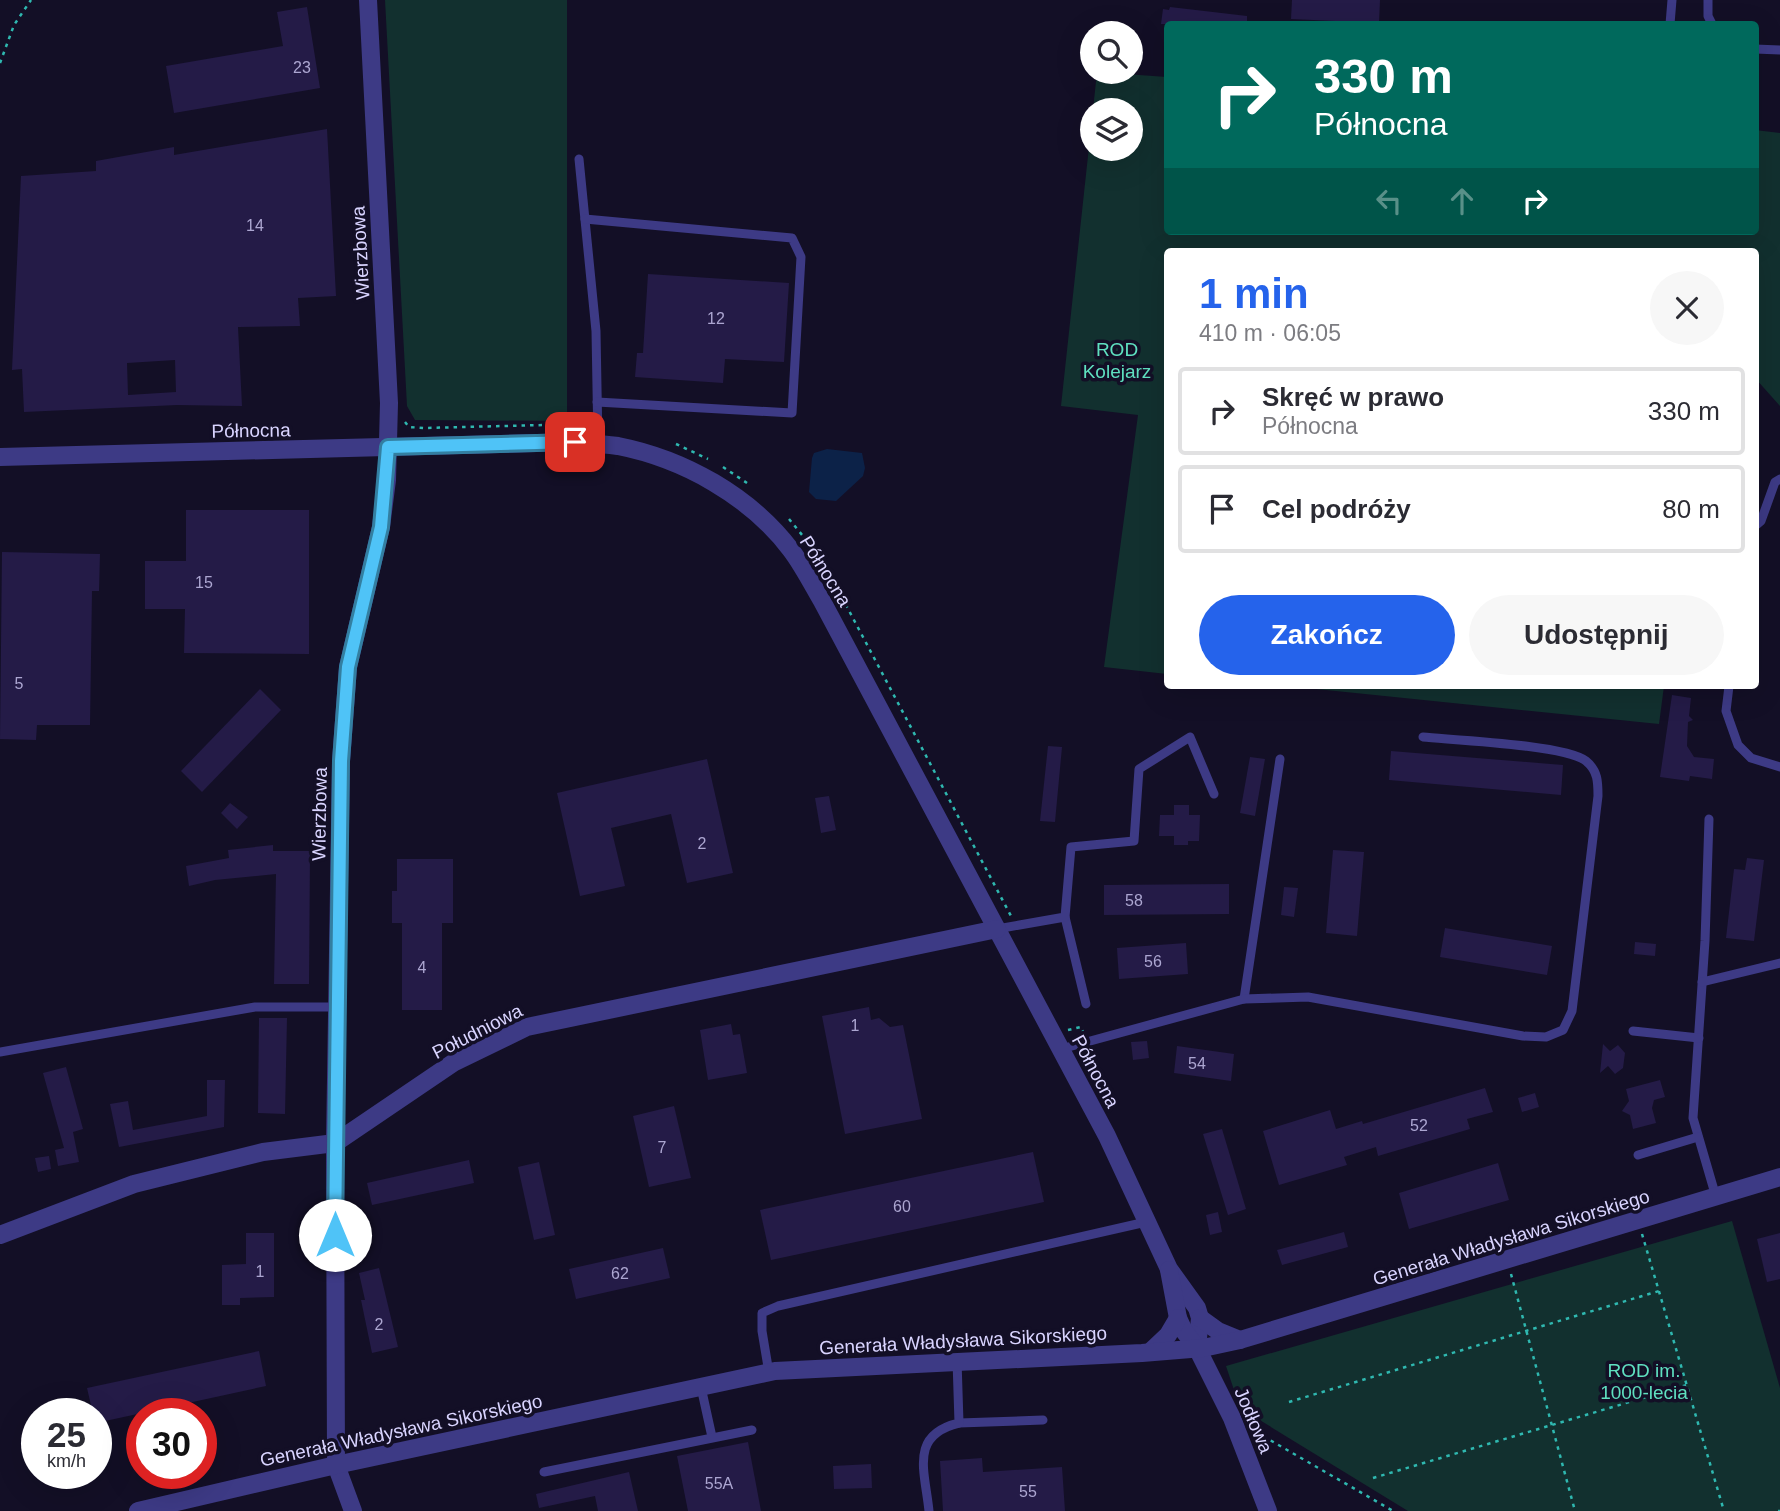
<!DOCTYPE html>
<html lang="pl">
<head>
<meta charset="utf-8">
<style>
	:root { --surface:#fff; --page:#f7f7f7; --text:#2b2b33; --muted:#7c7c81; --line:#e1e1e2; --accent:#2563eb }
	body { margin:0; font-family:Arial,sans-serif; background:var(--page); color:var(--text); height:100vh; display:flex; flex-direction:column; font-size:26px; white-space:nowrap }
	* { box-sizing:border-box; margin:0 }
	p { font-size:23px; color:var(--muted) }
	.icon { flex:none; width:38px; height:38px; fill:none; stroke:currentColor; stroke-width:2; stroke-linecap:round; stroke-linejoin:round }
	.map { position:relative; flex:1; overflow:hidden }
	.drawer { position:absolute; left:1164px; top:248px; width:595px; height:441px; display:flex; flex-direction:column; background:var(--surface); border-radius:7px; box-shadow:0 7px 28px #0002 }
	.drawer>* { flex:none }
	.guide { position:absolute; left:1164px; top:21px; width:595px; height:214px; border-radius:7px; box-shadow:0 7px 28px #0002; background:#00695c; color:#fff; overflow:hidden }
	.tools { position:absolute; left:1080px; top:21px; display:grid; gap:14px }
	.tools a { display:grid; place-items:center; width:63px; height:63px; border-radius:50%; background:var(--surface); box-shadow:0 7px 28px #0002; font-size:35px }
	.speed { position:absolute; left:21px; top:1398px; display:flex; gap:14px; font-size:35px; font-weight:700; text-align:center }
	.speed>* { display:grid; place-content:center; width:91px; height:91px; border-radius:50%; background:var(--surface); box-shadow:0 7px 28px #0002; line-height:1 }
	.speed small { font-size:18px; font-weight:400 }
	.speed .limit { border:10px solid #d22; background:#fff; color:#111 }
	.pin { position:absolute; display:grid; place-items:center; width:60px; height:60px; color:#fff; margin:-30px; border-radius:14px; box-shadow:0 4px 10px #0006 }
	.me { position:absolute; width:77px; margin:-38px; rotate:0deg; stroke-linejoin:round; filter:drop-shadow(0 0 5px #0008) }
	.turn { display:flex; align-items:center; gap:24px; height:147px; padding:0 35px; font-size:32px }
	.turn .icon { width:91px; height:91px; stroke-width:2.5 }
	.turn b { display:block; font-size:49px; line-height:60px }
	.lanes { display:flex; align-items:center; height:66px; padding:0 35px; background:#0003; justify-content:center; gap:35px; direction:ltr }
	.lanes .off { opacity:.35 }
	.round { display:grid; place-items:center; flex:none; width:74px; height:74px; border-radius:37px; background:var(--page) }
	.overview { display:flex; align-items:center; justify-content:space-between; height:119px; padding:0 35px }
	h1 { font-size:42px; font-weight:600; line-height:52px; color:var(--accent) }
	.action { display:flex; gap:14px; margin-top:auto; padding:14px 35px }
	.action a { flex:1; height:80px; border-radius:42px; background:var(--accent); color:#fff; font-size:28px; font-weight:600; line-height:80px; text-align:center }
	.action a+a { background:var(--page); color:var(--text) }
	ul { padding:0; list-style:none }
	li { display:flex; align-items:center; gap:21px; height:88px; margin:0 14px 10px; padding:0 21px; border:4px solid var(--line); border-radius:7px }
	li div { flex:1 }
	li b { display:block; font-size:26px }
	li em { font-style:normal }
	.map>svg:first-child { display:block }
</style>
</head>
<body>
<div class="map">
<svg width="1780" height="1511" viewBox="0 0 1780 1511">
	<rect width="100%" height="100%" fill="#130f26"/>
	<g fill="#12302f">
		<path d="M385 0H567V421L415 420 407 406Z"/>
		<path d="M1097 72 1167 77V231H1755V130L1780 133V406L1755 378V252H1167V674L1104 667 1138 415 1061 406 1092 119V149H1130V110H1093Z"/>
		<path d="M1287 686H1664L1659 724Z"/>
		<path d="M1732 1221 1780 1388V1511H1408L1240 1408 1226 1366Z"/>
	</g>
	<path fill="#0c2248" d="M827 449 862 453 865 468 863 476 836 501 816 499 809 492 812 458 814 453Z"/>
	<g fill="#241b47" fill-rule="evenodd">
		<path d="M1292 0H1380L1379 23 1291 19Z"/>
		<path d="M307 7 320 88 174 113 166 66 283 46 277 12Z"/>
		<path d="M1170 7 1247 16V24H1161L1163 9 1169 10Z"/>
		<path d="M327 129 336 296 298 298 300 326 238 327 242 406 177 405 24 412 22 369 12 370 21 176 96 171V161L174 147V155ZM175 360 176 392 128 395 127 363Z"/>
		<path d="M648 274 789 283 784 362 725 359 723 383 635 377 637 353H643Z"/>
		<path d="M186 510H309V654L184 653 185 609H145V561H186Z"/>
		<path d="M2 552 100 554 99 591H92L90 725H37L36 740 0 739Z"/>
		<path d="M260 689 281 710 202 792 181 771Z"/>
		<path d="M1672 695 1691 698 1689 716 1693 720 1688 722 1687 746 1694 757 1714 759 1712 779 1690 776 1689 781 1660 777Z"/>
		<path d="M1048 746 1062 747 1055 822 1040 821Z"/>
		<path d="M1391 751 1563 765 1561 795 1389 780Z"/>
		<path d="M1250 757 1265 759 1255 816 1240 813Z"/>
		<path d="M707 759 733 873 687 883 671 814 611 828 625 886 580 896 557 793Z"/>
		<path d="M829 796 836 830 821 833 815 798Z"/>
		<path d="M230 803 248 817 237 829 221 813Z"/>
		<path d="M1174 805H1189V815H1200L1199 841H1188V845H1174V836H1159L1160 815H1174Z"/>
		<path d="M273 845V851H310L309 984H274L276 874 215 880 189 886 186 866 229 858 228 850Z"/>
		<path d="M1333 850 1364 852 1357 936 1326 933Z"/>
		<path d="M1747 858 1764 860 1754 941 1726 938 1734 869 1745 870Z"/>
		<path d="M397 859H453V923H442V1010H402V923H392V891H397Z"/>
		<path d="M1229 884V914L1104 915V885Z"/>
		<path d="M1284 887 1298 888 1294 917 1281 915Z"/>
		<path d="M1445 928 1552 946 1547 975 1440 957Z"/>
		<path d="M1635 942 1656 944 1655 956 1634 954Z"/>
		<path d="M1186 943 1188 974 1119 979 1117 948Z"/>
		<path d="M869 1007 871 1020 879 1018 890 1027 903 1025 922 1119 845 1134 822 1016Z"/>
		<path d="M259 1018H287L285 1114 258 1113Z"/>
		<path d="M731 1024 733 1035 740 1034 747 1073 708 1080 700 1030Z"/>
		<path d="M1147 1041 1149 1058 1133 1060 1131 1042Z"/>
		<path d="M1603 1044 1610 1051 1618 1045 1625 1053 1623 1068 1615 1074 1608 1066 1600 1073Z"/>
		<path d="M1177 1046 1234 1054 1231 1081 1174 1073Z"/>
		<path d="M66 1067 83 1129 73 1132 79 1162 58 1166 55 1150 64 1148 43 1073Z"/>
		<path d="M207 1080H225L224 1127 119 1147 110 1104 128 1101 133 1130 207 1116Z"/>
		<path d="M1660 1080 1665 1097 1654 1100 1652 1108 1656 1123 1633 1129 1630 1115 1622 1111 1629 1101 1626 1089Z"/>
		<path d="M1485 1088 1493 1112 1467 1119 1470 1129 1378 1156 1376 1147 1344 1157 1347 1165 1279 1185 1263 1131 1330 1110 1336 1129 1362 1121 1363 1124Z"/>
		<path d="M1535 1093 1539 1107 1522 1112 1518 1098Z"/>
		<path d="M674 1106 691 1178 649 1187 633 1116Z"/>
		<path d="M1222 1129 1246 1209 1228 1215 1203 1134Z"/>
		<path d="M1033 1152 1044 1202 771 1260 760 1210Z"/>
		<path d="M49 1156 51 1169 38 1172 35 1158Z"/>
		<path d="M469 1160 474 1183 372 1205 367 1183Z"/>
		<path d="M539 1162 555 1235 534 1240 518 1167Z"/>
		<path d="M1498 1163 1509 1200 1409 1229 1399 1193Z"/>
		<path d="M1218 1212 1222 1232 1210 1235 1206 1215Z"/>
		<path d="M1344 1232 1348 1247 1282 1265 1277 1250Z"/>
		<path d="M246 1233H274V1297L240 1298V1305H222V1265L246 1264Z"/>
		<path d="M1780 1233V1279L1767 1282 1757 1239Z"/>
		<path d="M663 1248 670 1278 576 1299 569 1269Z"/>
		<path d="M379 1268 398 1347 372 1353 361 1300H365L359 1273Z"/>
		<path d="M259 1351 266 1386 96 1423V1414H93L87 1388Z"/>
		<path d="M748 1442 761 1511H688L677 1456Z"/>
		<path d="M982 1458 983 1472 1062 1467 1065 1511H943L940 1461Z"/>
		<path d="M871 1464 872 1488 834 1489 833 1466Z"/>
		<path d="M629 1472 638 1511H598L595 1496 539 1508 536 1494Z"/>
	</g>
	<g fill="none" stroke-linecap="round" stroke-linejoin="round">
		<g stroke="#2fb8b0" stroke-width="2.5" stroke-dasharray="3.5 5" stroke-linecap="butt">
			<path d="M0 63 14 25 31 0"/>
			<path d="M405 422 409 427 424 428 584 424"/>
			<path d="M676 444 708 459"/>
			<path d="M723 467 747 483"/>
			<path d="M789 519 807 541"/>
			<path d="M811 546 846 605 1011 916"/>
			<path d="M1068 1030 1081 1027 1083 1031"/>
			<path d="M1642 1234 1724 1511"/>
			<path d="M1511 1274 1575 1511"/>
			<path d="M1289 1402 1659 1291"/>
			<path d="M1256 1432 1393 1511"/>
			<path d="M1373 1478 1687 1385"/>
			<path d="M1778 1511H1780"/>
		</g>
		<g stroke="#3d3a85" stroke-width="9">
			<path d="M1708 0V16L1712 24"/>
			<path d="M1670 24 1672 0"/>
			<path d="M1755 49 1780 50"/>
			<path d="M579 159 596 331 598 444"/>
			<path d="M585 219 792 238 801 257 792 413 597 402"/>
			<path d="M1755 526 1761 521 1775 482 1780 479"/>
			<path d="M1729 686 1726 711 1738 745 1751 758 1780 767"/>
			<path d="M1709 819 1705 941 1693 1118 1716 1197"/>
			<path d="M1065 917 1086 1004"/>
			<path d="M997 929 1065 917 1071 847 1134 841 1139 769 1190 737 1214 794"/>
			<path d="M1702 982 1780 963"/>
			<path d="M1244 999 1280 759"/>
			<path d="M1633 1031 1699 1038"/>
			<path d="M1061 1049 1244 999 1308 997 1523 1036 1546 1037 1563 1030 1572 1011 1598 796C1598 782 1598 771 1586 761 1566 745 1454 740 1423 737"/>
			<path d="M0 1052 255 1007H337"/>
			<path d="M1638 1155 1698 1137"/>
			<path d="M769 1373 762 1331V1313L778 1306 1146 1222"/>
			<path d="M701 1387 712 1437"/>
			<path d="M959 1423 1043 1420"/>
			<path d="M544 1472 752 1430"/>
			<path d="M929 1511C925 1471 909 1435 959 1423L957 1360"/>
		</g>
		<g stroke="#3d3a85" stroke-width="18">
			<path d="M0 457 575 442C589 443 604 444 618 446 684 459 750 496 791 550 803 566 812 584 822 601L1107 1136 1169 1269 1197 1308 1200 1318 1197 1348"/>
			<path d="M0 1235 134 1184 263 1152 335 1143 453 1063 527 1027 997 929"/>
			<path d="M1169 1270 1178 1318 1184 1331 1197 1348 1232 1418 1268 1511"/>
			<path d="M353 1511 336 1465 335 1143 341 761 348 667 381 527 387 480 389 403 368 0"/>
		</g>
		<g stroke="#3d3a85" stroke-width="18">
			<path d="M1200 1318 1218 1331 1240 1340"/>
			<path d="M1150 1352 1168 1335 1178 1318"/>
			<path d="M138 1511 336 1465 775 1371 1142 1353 1203 1348 1240 1340 1780 1177"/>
		</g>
	</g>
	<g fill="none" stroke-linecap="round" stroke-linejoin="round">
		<g stroke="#337fa1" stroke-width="18">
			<path id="route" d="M335 1235 341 761 348 667 381 527 388 447 575 442"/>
		</g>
		<use href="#route" stroke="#4fc3f7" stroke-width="12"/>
	</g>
	<g text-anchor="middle" stroke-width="7" stroke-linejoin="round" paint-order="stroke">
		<g font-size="16" fill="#aca6d1">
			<text x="302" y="73">23</text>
			<text x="255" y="231">14</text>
			<text x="716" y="324">12</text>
			<text x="204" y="588">15</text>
			<text x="19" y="689">5</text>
			<text x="702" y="849">2</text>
			<text x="1134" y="906">58</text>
			<text x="1153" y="967">56</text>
			<text x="422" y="973">4</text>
			<text x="855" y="1031">1</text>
			<text x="1197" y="1069">54</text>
			<text x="1419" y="1131">52</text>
			<text x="662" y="1153">7</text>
			<text x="902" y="1212">60</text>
			<text x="260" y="1277">1</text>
			<text x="620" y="1279">62</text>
			<text x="379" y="1330">2</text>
			<text x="719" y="1489">55A</text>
			<text x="1028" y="1497">55</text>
		</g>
		<g font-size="19" fill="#d9d4ff" stroke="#130f26">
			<text transform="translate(360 253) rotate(-93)" y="7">Wierzbowa</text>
			<text transform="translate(251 430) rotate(-1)" y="7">Północna</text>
			<text transform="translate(826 571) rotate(58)" y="7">Północna</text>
			<text transform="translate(319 814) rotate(-89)" y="7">Wierzbowa</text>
			<text transform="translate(477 1031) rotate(-27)" y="7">Południowa</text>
			<text transform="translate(1096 1071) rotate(62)" y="7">Północna</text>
			<text transform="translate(1511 1237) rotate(-17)" y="7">Generała Władysława Sikorskiego</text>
			<text transform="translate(963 1340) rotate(-3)" y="7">Generała Władysława Sikorskiego</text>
			<text transform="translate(1254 1420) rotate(67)" y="7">Jodłowa</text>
			<text transform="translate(401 1430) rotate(-12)" y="7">Generała Władysława Sikorskiego</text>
		</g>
		<g font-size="19" fill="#5fe0c0" stroke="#130f26">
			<text x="1117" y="356">ROD<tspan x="1117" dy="22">Kolejarz</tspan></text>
			<text x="1644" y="1377">ROD im.<tspan x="1644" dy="22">1000-lecia</tspan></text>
		</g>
	</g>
</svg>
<div class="tools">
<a><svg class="icon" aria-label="search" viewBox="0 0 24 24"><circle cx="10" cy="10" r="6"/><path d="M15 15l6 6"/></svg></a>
<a><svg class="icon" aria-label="layers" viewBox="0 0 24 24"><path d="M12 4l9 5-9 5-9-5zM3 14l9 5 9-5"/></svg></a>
</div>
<div class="speed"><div>25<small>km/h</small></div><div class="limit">30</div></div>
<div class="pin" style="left:575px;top:442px;background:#d93025"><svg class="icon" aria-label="arrive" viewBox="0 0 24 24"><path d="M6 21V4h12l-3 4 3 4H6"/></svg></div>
<svg class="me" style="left:335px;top:1235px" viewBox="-20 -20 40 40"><circle r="19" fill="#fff"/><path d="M0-13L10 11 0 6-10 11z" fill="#4fc3f7"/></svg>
<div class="guide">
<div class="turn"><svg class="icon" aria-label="right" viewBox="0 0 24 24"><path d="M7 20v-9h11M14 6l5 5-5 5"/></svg><div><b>330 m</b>Północna</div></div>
<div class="lanes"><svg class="icon off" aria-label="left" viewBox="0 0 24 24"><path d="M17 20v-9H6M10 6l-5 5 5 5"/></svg><svg class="icon off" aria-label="ahead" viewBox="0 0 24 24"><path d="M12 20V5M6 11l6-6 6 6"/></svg><svg class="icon" aria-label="right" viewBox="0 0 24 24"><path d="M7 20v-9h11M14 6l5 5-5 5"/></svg></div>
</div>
<section class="drawer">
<div class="overview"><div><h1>1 min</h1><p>410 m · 06:05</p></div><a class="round"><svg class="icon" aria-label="close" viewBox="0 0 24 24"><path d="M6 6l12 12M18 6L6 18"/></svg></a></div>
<ul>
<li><svg class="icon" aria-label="right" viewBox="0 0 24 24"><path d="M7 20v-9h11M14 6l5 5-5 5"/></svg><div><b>Skręć w prawo</b><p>Północna</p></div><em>330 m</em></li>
<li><svg class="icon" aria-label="arrive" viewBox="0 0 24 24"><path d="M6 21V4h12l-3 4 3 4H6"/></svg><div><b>Cel podróży</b></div><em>80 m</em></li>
</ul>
<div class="action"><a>Zakończ</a><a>Udostępnij</a></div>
</section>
</div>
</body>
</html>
